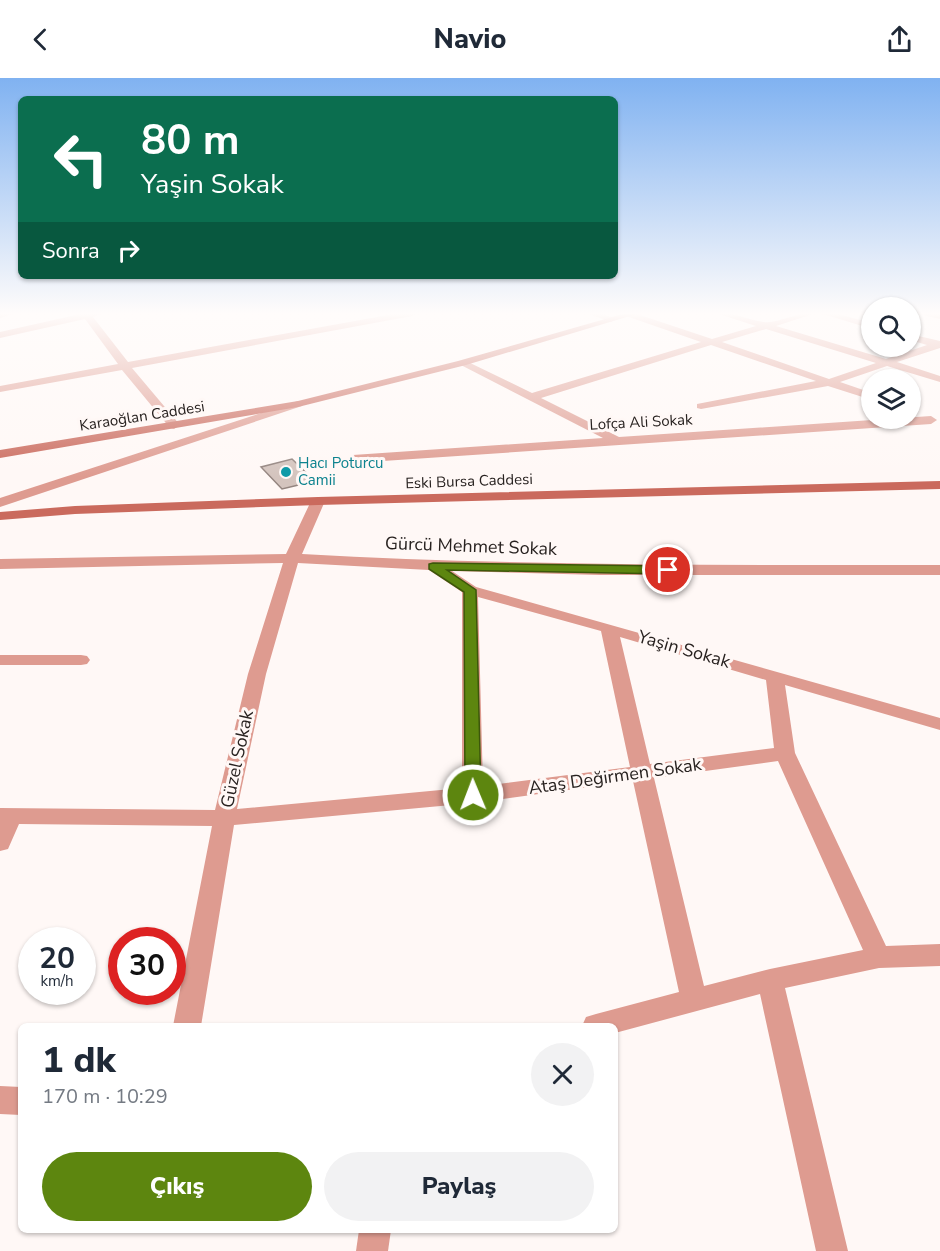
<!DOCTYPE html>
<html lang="tr">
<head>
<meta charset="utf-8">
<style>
	:root { --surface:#fff; --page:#f2f2f3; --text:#1f2937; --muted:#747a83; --accent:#5d860f }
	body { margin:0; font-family:"Nunito Sans",sans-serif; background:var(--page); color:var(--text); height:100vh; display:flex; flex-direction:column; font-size:22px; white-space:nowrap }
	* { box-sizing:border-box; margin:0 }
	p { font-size:20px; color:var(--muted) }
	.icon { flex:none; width:33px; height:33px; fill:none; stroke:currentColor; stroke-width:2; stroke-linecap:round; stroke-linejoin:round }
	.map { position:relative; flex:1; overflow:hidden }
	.side { position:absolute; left:18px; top:945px; width:600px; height:210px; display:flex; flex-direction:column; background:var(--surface); border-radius:9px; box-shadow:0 2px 4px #0004 }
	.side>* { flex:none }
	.banner { position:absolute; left:18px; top:18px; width:600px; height:183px; border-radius:9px; box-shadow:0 2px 4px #0004; background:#0b6e4f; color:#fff; overflow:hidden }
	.buttons { position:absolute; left:861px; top:219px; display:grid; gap:12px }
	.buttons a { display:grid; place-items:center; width:60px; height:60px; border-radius:50%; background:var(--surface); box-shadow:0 2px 4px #0004; font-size:30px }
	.speed { position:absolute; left:18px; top:849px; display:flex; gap:12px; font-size:30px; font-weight:700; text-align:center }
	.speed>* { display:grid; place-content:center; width:78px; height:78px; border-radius:50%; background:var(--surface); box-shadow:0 2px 4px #0004; line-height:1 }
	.speed small { font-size:15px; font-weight:400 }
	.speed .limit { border:9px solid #d22; background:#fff; color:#111 }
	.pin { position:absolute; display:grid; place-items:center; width:51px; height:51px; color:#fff; margin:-26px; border:3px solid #fff; border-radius:50%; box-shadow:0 2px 6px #0007 }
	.me { position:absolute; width:66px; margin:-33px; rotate:359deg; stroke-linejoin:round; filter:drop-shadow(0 0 4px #0008) }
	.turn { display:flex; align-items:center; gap:21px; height:126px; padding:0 24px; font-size:27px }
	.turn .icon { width:78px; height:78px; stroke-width:2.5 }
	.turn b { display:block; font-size:42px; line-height:51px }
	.then { display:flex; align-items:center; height:57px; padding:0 24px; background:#0003; gap:12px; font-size:22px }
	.round { display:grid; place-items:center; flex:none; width:63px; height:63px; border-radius:32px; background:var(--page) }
	.overview { display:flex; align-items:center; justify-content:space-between; height:102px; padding:0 24px }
	h1 { font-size:36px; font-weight:800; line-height:45px }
	.primary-button { display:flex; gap:12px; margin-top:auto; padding:12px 24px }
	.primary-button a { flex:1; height:69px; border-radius:36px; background:var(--accent); color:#fff; font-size:24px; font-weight:800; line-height:69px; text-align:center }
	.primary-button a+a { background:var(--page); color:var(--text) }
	header { display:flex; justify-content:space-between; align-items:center; height:78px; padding:0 24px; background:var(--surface); font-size:27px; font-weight:800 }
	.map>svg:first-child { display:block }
</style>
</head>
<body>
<header><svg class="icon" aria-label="back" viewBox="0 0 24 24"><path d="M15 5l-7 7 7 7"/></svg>Navio<svg class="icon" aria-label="share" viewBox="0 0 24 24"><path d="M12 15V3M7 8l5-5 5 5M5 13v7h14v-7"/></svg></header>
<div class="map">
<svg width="940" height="1173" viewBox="0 0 940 1173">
	<rect width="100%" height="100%" fill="#fff8f6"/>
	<path fill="#d4c4be" stroke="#948580" stroke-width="1.5" d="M292 381 315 403 282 411 261 389Z"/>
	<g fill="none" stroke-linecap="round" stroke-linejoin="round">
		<g fill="#de9b90" fill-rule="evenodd">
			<path d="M0 235H16L0 240Z"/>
			<path d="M85 235H102L93 239 128 284 399 235H417L412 238 132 290 180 347 174 351 170 350 122 292 0 314V308L118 286 85 241 0 260V254Z"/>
			<path d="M586 235H600L616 241 611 244Z"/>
			<path d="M625 235H634L712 261 756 248 722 237 721 235C736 235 748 242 764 244 776 246 796 235 811 235L810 237 776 248 886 281 927 267 910 262V256L940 263V270L897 284 940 298V304L887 288 840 304 872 315V322L828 308 701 331 697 330V326L816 303 711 267 541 320 619 359 931 338 937 342 931 346 353 385 347 381 353 377 603 360 457 285 466 283 532 315 701 264 626 238ZM766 251 876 285 829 301 722 264Z"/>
			<path d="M820 235H834L872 245V251Z"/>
			<path d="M921 235H940V241L923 237Z"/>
			<path d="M298 323 304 326 302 328 0 429V420Z"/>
			<path d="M318 419 325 423 302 476C514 488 727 487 940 487V497H600L452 493 476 509 940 640V652L785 607 795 675 886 868 940 866V888L879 890 785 910 848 1173H816L760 916 615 955V948H582L586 939 596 936 679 914 633 703 473 725 234 747 201 948H173L212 748 19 746 8 771 0 773V730L215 732 248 596 283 485 0 491V481L286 476 311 423ZM298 485 429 492 462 514V710L237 731 266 596ZM478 519 601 553 630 689 483 708ZM620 559 766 602 774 670 650 686ZM778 683 863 872 770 891 704 908 654 700Z"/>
			<path d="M0 577H81L87 578 90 582 87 586 81 587H0Z"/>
			<path d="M0 1008 21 1009V1037L0 1036Z"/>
			<path d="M359 1152H391L388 1173H356Z"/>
		</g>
		<g fill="#ca6a5d" fill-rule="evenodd">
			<path d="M626 235H640L466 287 298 329 0 380V372L298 323 458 283Z"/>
			<path d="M940 403V411L318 427 75 436 0 442V434L75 428 318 419Z"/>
		</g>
	</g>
	<linearGradient id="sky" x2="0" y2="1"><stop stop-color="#80b2f1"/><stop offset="0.59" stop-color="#fffcfb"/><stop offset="1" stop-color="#fffcfb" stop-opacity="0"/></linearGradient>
	<rect width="940" height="399" fill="url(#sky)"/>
	<path fill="#5d860f" stroke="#3c570a" stroke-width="1.5" d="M433 485 668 488 674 492 668 496 447 492 476 512 481 717 478 721H467L465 717 464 514 429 491V486Z"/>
	<circle fill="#0f9aa8" stroke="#fff8f6" stroke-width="2" cx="286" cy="394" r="6"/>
	<g text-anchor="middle" stroke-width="6" stroke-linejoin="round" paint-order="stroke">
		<g font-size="15" fill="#282220" stroke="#fff8f6">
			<text transform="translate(142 338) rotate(-9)" y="5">Karaoğlan Caddesi</text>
			<text transform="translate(641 344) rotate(-3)" y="5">Lofça Ali Sokak</text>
			<text transform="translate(469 403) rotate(-2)" y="5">Eski Bursa Caddesi</text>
		</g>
		<g font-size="15" fill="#0d838f" stroke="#fff8f6" text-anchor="start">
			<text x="298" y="390">Hacı Poturcu<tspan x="298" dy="17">Camii</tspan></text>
		</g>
		<g font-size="18" fill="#282220" stroke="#fff8f6">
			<text transform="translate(471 468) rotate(2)" y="6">Gürcü Mehmet Sokak</text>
			<text transform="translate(684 571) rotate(16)" y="6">Yaşin Sokak</text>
			<text transform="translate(237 681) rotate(-78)" y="6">Güzel Sokak</text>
			<text transform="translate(615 698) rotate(-8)" y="6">Ataş Değirmen Sokak</text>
		</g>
	</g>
</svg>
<div class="buttons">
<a><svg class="icon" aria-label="search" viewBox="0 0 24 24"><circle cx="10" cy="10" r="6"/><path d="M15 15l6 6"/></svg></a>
<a><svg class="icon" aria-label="layers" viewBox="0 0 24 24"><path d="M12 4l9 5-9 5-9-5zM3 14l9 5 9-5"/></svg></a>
</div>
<div class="speed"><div>20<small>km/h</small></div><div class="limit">30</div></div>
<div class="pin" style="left:668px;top:492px;background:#d93025"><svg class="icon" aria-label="arrive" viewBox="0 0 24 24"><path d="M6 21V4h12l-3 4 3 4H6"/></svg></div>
<svg class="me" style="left:473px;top:717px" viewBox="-20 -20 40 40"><circle r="17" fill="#5d860f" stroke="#fff" stroke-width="3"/><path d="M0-11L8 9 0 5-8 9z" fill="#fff"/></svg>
<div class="banner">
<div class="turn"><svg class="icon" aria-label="left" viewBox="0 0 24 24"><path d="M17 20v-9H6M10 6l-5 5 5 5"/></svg><div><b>80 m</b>Yaşin Sokak</div></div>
<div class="then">Sonra<svg class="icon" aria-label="right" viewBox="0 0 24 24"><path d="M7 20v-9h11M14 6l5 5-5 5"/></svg></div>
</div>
<section class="side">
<div class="overview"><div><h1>1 dk</h1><p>170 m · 10:29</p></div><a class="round"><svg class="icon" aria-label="close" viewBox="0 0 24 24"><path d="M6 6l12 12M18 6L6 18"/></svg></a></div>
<div class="primary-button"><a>Çıkış</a><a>Paylaş</a></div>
</section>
</div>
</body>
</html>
